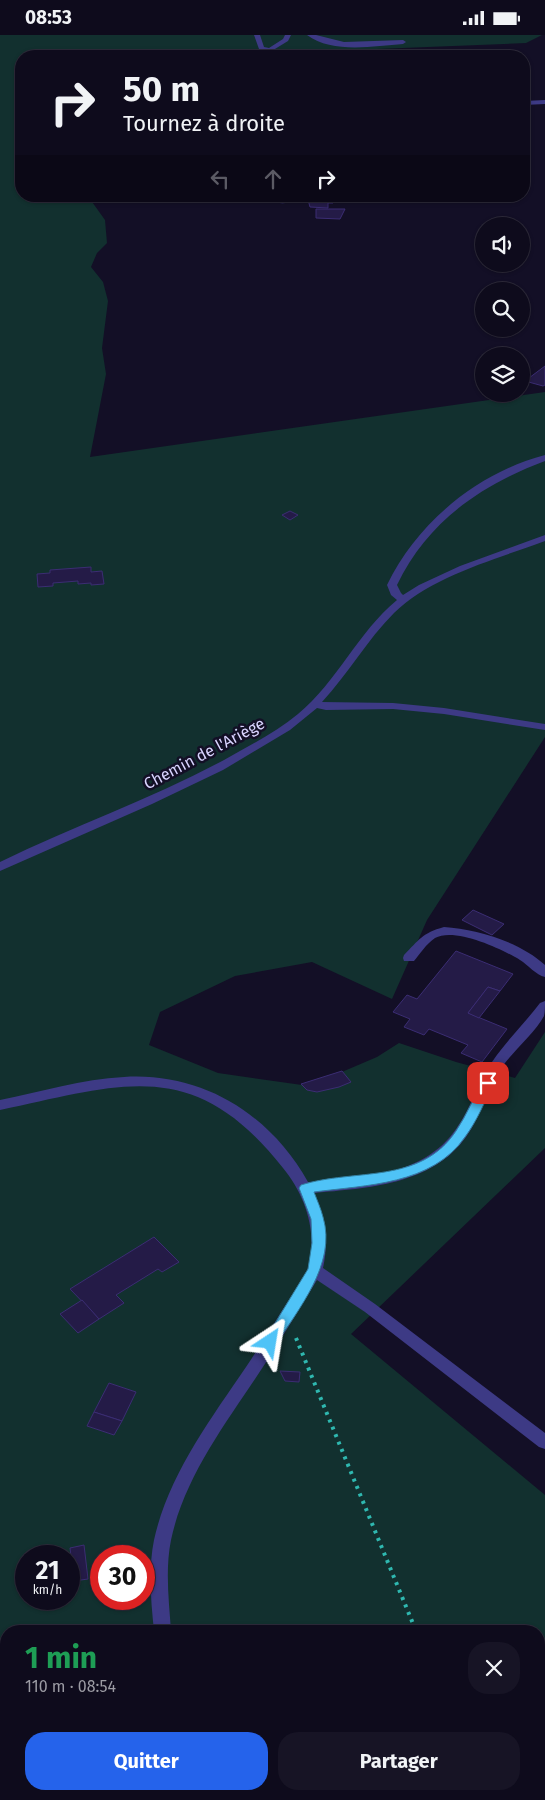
<!DOCTYPE html>
<html lang="fr">
<head>
<meta charset="utf-8">
<style>
	:root { --surface:#0e0b1c; --page:#171425; --text:#f1f3f6; --muted:#9b9ba3; --line:#2e2b3b; --accent:#2563eb }
	body { margin:0; font-family:"Fira Sans",sans-serif; background:var(--page); color:var(--text); height:100vh; display:flex; flex-direction:column; font-size:19px; white-space:nowrap }
	* { box-sizing:border-box; margin:0 }
	p { font-size:16px; color:var(--muted) }
	.icon { flex:none; width:28px; height:28px; fill:none; stroke:currentColor; stroke-width:2; stroke-linecap:round; stroke-linejoin:round }
	.map { position:relative; flex:1; overflow:hidden }
	.details { position:absolute; left:0px; top:1590px; width:545px; height:175px; display:flex; flex-direction:column; background:var(--surface); border-radius:20px 20px 0 0; box-shadow:0 1px 4px #0004,0 0 0 1px var(--line) }
	.details>* { flex:none }
	.hud { position:absolute; left:15px; top:15px; width:515px; height:152px; border-radius:20px; box-shadow:0 1px 4px #0004,0 0 0 1px var(--line); background:#0e0b1c; color:var(--text); overflow:hidden }
	.buttons { position:absolute; left:475px; top:182px; display:grid; gap:10px }
	.buttons a { display:grid; place-items:center; width:55px; height:55px; border-radius:50%; background:var(--surface); box-shadow:0 1px 4px #0004,0 0 0 1px var(--line); font-size:25px }
	.speed { position:absolute; left:15px; top:1510px; display:flex; gap:10px; font-size:25px; font-weight:700; text-align:center }
	.speed>* { display:grid; place-content:center; width:65px; height:65px; border-radius:50%; background:var(--surface); box-shadow:0 1px 4px #0004,0 0 0 1px var(--line); line-height:1 }
	.speed small { font-size:12px; font-weight:400 }
	.speed .limit { border:8px solid #d22; background:#fff; color:#111 }
	.pin { position:absolute; display:grid; place-items:center; width:42px; height:42px; color:#fff; margin:-21px; border-radius:10px; box-shadow:0 2px 8px #0006 }
	.me { position:absolute; width:55px; margin:-28px; rotate:33deg; stroke-linejoin:round; filter:drop-shadow(0 0 4px #0008) }
	.turn { display:flex; align-items:center; gap:18px; height:105px; padding:0 25px; font-size:22px }
	.turn .icon { width:65px; height:65px; stroke-width:2.5 }
	.turn b { display:block; font-size:35px; line-height:42px }
	.lanes { display:flex; align-items:center; height:48px; padding:0 25px; background:#0003; justify-content:center; gap:25px; direction:ltr }
	.lanes .off { opacity:.35 }
	.round { display:grid; place-items:center; flex:none; width:52px; height:52px; border-radius:20px; background:var(--page) }
	.summary { display:flex; align-items:center; justify-content:space-between; height:85px; padding:0 25px }
	h1 { font-size:30px; font-weight:700; line-height:38px; color:#1e9e55 }
	.cta { display:flex; gap:10px; margin-top:auto; padding:10px 25px }
	.cta a { flex:1; height:58px; border-radius:20px; background:var(--accent); color:#fff; font-size:20px; font-weight:700; line-height:58px; text-align:center }
	.cta a+a { background:var(--page); color:var(--text) }
	.status { display:flex; justify-content:space-between; align-items:center; height:35px; padding:0 25px; background:var(--surface); direction:ltr }
	.status svg { height:14px; fill:currentColor }
	.map>svg:first-child { display:block }
</style>
</head>
<body>
<div class="status"><b>08:53</b><svg viewBox="0 0 49 12"><path d="M0 12V9h3v3zM5 12V6h3v6zM10 12V3h3v9zM15 12V0h3v12zM26 1h20v11H26zM47 4h2v5h-2z"/></svg></div>
<div class="map">
<svg width="545" height="1765" viewBox="0 0 545 1765">
	<rect width="100%" height="100%" fill="#130f26"/>
	<path fill="#12302f" fill-rule="evenodd" d="M0 0H542L526 8 352 15 333 14 325 16 326 21H21V161H91L90 164 105 185 107 208 97 218 91 232 103 247 108 266 102 313 106 339 90 422 545 357V702L427 885 392 964 312 927 235 941 160 977 149 1010 218 1038 309 1051 377 1022 399 1008 456 1027 515 1043 545 997V1113L351 1299 545 1460V1765H0ZM26 1521H69V1564H26ZM101 1521H144V1564H101ZM6 1596H539V1759H6Z"/>
	<g fill="#241b47" stroke="#3b2d73">
		<path d="M307 161H332L333 168H328V173L310 172Z"/>
		<path d="M316 174H345L340 184 316 183Z"/>
		<path d="M545 331V350L543 351 525 346Z"/>
		<path d="M290 476 298 480 290 485 282 480Z"/>
		<path d="M91 532V537L102 536 104 549 91 550V548L78 549V546L53 548V551L38 552 37 539 50 538V535Z"/>
		<path d="M473 875 504 889 492 900 462 885Z"/>
		<path d="M456 916 513 939 500 956 488 952 468 978 507 994 482 1027 461 1018 468 1010 429 994 424 1000 404 992 410 984 393 977 407 960 417 964Z"/>
		<path d="M488 952 500 956 479 983 468 978Z"/>
		<path d="M342 1036 351 1047 339 1052 317 1057 307 1055 301 1049Z"/>
		<path d="M154 1202 179 1227 162 1237 158 1234 116 1260 124 1268 99 1284 70 1254Z"/>
		<path d="M82 1265 99 1284 78 1298 60 1279Z"/>
		<path d="M280 1336 300 1337 299 1347 285 1346Z"/>
		<path d="M109 1348 136 1357 122 1386 94 1377Z"/>
		<path d="M94 1377 122 1386 114 1400 87 1391Z"/>
		<path d="M84 1510 88 1544 74 1546 70 1513Z"/>
	</g>
	<g fill="none" stroke-linecap="round" stroke-linejoin="round">
		<g stroke="#2fb8b0" stroke-width="4" stroke-dasharray="3 5" stroke-linecap="butt">
			<path d="M296 1303 416 1596"/>
			<path d="M483 1759 485 1765"/>
		</g>
		<g fill="#3d3a85" fill-rule="evenodd">
			<path d="M254 0H260L264 12 269 13 283 4 285 0H291L288 6 270 17 259 14Z"/>
			<path d="M307 0H316L344 7 403 5 406 7 403 9C374 11 332 19 307 0Z"/>
			<path d="M545 65V69L524 70V66Z"/>
			<path d="M262 161 282 164 302 161C291 171 273 170 262 161Z"/>
			<path d="M347 161H355L356 164 349 166Z"/>
			<path d="M545 420V426C481 450 427 487 397 550L401 558 403 560 419 550 460 531 545 500V506C497 524 431 541 394 578 367 605 348 639 322 667L393 668 444 673 545 689V695L444 679 393 674 326 675 317 673 290 695 223 735 152 769 0 836V827C74 791 151 764 224 725 249 711 276 697 298 679 337 647 358 597 397 565L391 560 387 550C417 488 477 438 545 420Z"/>
			<path d="M444 892C477 894 520 907 545 930V942C536 940 528 930 520 925 502 914 455 892 435 903 426 909 420 919 414 926H404L403 923 404 920C419 905 422 898 444 892Z"/>
			<path d="M545 966C545 971 545 977 544 981 536 996 516 1014 505 1028 489 1051 482 1079 466 1102 432 1150 367 1153 314 1158 325 1183 329 1206 323 1233L375 1269 545 1398V1414L539 1412 365 1277 317 1245C297 1277 278 1310 257 1341 223 1392 184 1444 171 1505 165 1535 169 1566 171 1596H154C151 1567 148 1535 154 1505 168 1441 210 1385 246 1332 267 1300 287 1268 307 1236 319 1200 306 1161 283 1133 194 1020 123 1049 0 1075V1065C41 1057 82 1044 124 1042 202 1037 270 1079 308 1147 360 1143 423 1142 456 1094 471 1073 478 1048 492 1027 506 1006 525 988 540 968Z"/>
			<path d="M168 1759H186L187 1765H169Z"/>
		</g>
	</g>
	<path fill="#4fc3f7" stroke="#337fa1" d="M488 1043 492 1045 494 1048C485 1066 477 1086 465 1102 432 1150 366 1150 314 1157 317 1165 321 1174 323 1182 337 1229 298 1274 275 1311L270 1313 266 1311 264 1307 266 1303 308 1234 312 1208 311 1184 299 1153 301 1150C355 1133 420 1150 456 1096 467 1080 474 1061 484 1045Z"/>
	<g text-anchor="middle" stroke-width="5" stroke-linejoin="round" paint-order="stroke">
		<g font-size="16" fill="#d9d4ff" stroke="#130f26">
			<text transform="translate(204 718) rotate(-28)" y="6">Chemin de l'Ariège</text>
		</g>
	</g>
</svg>
<div class="buttons">
<a><svg class="icon" aria-label="sound" viewBox="0 0 24 24"><path d="M4 9h4l5-4v14l-5-4H4zM17 9q2 3 0 6"/></svg></a>
<a><svg class="icon" aria-label="search" viewBox="0 0 24 24"><circle cx="10" cy="10" r="6"/><path d="M15 15l6 6"/></svg></a>
<a><svg class="icon" aria-label="layers" viewBox="0 0 24 24"><path d="M12 4l9 5-9 5-9-5zM3 14l9 5 9-5"/></svg></a>
</div>
<div class="speed"><div>21<small>km/h</small></div><div class="limit">30</div></div>
<div class="pin" style="left:488px;top:1048px;background:#d93025"><svg class="icon" aria-label="arrive" viewBox="0 0 24 24"><path d="M6 21V4h12l-3 4 3 4H6"/></svg></div>
<svg class="me" style="left:270px;top:1307px" viewBox="-20 -20 40 40"><path d="M0-17L14 15 0 8-14 15z" fill="#4fc3f7" stroke="#fff" stroke-width="4"/></svg>
<div class="hud">
<div class="turn"><svg class="icon" aria-label="right" viewBox="0 0 24 24"><path d="M7 20v-9h11M14 6l5 5-5 5"/></svg><div><b>50 m</b>Tournez à droite</div></div>
<div class="lanes"><svg class="icon off" aria-label="left" viewBox="0 0 24 24"><path d="M17 20v-9H6M10 6l-5 5 5 5"/></svg><svg class="icon off" aria-label="ahead" viewBox="0 0 24 24"><path d="M12 20V5M6 11l6-6 6 6"/></svg><svg class="icon" aria-label="right" viewBox="0 0 24 24"><path d="M7 20v-9h11M14 6l5 5-5 5"/></svg></div>
</div>
<section class="details">
<div class="summary"><div><h1>1 min</h1><p>110 m · 08:54</p></div><a class="round"><svg class="icon" aria-label="close" viewBox="0 0 24 24"><path d="M6 6l12 12M18 6L6 18"/></svg></a></div>
<div class="cta"><a>Quitter</a><a>Partager</a></div>
</section>
</div>
</body>
</html>
